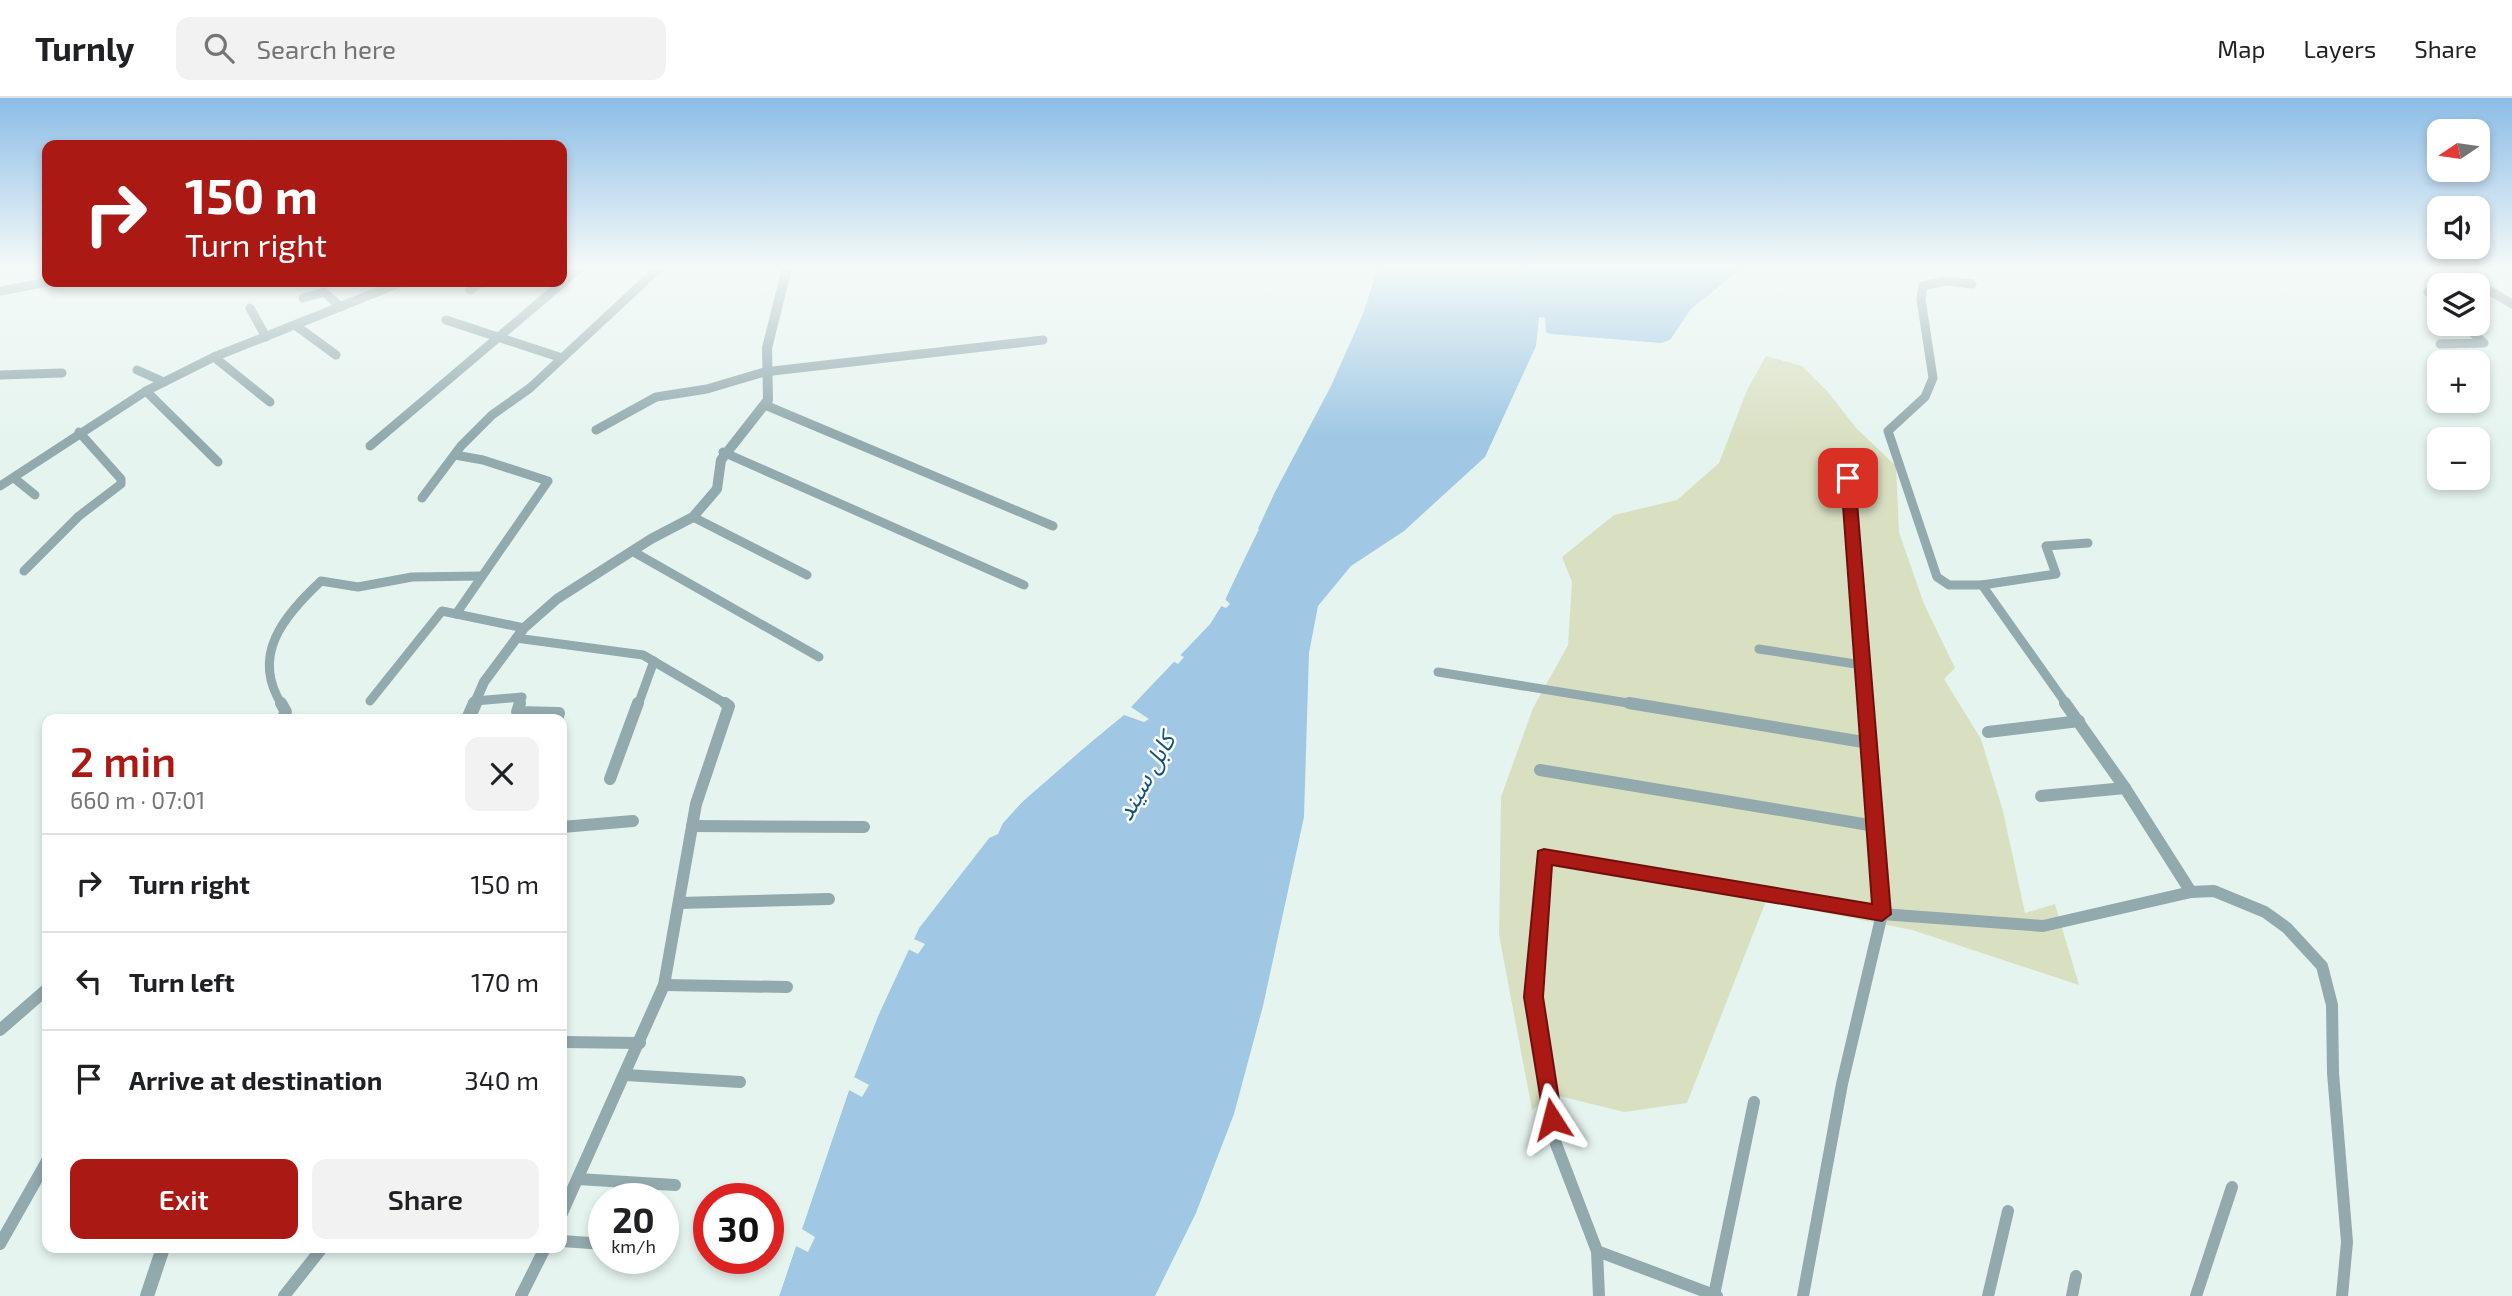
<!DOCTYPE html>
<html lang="en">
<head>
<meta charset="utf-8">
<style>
	:root { --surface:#fff; --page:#f2f2f2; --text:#202124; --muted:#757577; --line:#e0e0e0; --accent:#ab1914 }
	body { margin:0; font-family:"Exo 2","Noto Sans Arabic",sans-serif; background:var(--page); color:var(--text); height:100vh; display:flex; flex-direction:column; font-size:26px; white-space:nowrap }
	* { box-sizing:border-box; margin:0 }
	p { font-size:23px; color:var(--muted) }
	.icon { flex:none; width:38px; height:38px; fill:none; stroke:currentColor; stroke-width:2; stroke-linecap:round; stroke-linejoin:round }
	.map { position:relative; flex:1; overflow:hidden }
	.side { position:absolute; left:42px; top:616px; width:525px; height:539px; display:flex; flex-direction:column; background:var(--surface); border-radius:14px; box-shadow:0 4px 10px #0003 }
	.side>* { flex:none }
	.hud { position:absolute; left:42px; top:42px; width:525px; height:147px; border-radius:14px; box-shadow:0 4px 10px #0003; background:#ab1914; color:#fff; overflow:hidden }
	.needle { width:46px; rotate:257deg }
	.tools { position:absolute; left:2427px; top:21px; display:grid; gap:14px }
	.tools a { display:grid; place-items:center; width:63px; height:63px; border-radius:14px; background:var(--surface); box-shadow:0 4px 10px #0003; font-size:35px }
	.speed { position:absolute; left:588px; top:1085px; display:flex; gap:14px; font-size:35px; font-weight:700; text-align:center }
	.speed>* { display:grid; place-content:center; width:91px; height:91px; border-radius:50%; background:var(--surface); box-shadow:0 4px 10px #0003; line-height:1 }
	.speed small { font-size:18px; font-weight:400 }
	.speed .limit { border:10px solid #d22; background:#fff; color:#111 }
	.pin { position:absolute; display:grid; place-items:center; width:60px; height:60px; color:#fff; margin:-30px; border-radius:14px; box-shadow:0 4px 10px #0006 }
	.me { position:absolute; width:77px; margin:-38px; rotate:351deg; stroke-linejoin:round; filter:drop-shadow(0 0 5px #0008) }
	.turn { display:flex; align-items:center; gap:24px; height:147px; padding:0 28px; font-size:32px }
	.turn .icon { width:91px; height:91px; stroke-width:2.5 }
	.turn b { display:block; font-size:49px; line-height:60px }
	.round { display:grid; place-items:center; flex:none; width:74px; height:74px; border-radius:14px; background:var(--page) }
	.headline { display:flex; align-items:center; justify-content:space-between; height:119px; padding:0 28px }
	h1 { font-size:42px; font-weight:600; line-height:52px; color:var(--accent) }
	.button { display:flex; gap:14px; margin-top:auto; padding:14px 28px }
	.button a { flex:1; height:80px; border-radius:14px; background:var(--accent); color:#fff; font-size:28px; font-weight:600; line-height:80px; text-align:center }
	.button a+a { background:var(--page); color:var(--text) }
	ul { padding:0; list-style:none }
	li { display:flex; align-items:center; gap:21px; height:98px; padding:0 28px; border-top:2px solid var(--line) }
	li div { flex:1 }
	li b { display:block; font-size:26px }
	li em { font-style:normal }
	header { display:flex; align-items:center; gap:42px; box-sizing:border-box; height:98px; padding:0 35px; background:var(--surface); border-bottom:2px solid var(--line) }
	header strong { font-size:33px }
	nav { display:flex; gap:38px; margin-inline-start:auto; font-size:24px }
	.search { width:490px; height:63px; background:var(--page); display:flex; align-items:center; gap:18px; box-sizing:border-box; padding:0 24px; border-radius:14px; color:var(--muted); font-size:26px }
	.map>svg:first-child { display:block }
</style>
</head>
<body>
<header>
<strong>Turnly</strong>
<div class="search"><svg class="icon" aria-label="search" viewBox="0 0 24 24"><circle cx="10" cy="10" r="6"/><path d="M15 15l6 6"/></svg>Search here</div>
<nav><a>Map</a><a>Layers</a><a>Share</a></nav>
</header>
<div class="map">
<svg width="2512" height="1198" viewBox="0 0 2512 1198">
	<rect width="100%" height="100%" fill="#e6f4f0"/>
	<path fill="#d9e0c2" d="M1766 258 1802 268 1828 294 1856 330 1896 368 1899 434 1924 506 1955 570 1944 581 1981 641 2003 713 2025 815 2055 806 2079 887 1912 832 1766 803 1687 1005 1624 1014 1551 996 1532 1012 1499 837 1501 699 1533 610 1568 547 1572 484 1562 459 1614 417 1677 402 1719 365 1747 292Z"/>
	<path fill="#a0c8e4" d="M1378 170H1742L1691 211 1670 242 1661 245 1550 236 1546 234 1545 220 1539 219 1536 248 1485 359 1404 433 1351 468 1318 508 1309 555 1304 719 1263 908 1234 1016 1196 1115 1155 1198H779L849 992 878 918 919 830 989 740 1021 705 1130 610 1210 526 1225 502 1275 394 1331 288 1363 216Z"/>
	<path fill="#e6f4f0" d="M1256 430 1259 431 1225 501 1230 506 1226 510 1221 508 1210 526 1180 557 1184 559 1178 566 1173 563 1160 575 1131 609 1149 621 1144 624 1124 617 1034 691 1003 725 998 736 989 740 919 830 914 841 925 846 918 856 908 851 878 918 854 979 869 987 862 999 849 992 802 1131 815 1139 808 1154 796 1148 779 1198H775L846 991 875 916 916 829 986 738 1018 702 1122 614 1207 524Z"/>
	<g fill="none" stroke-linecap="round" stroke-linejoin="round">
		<g stroke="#92a9ad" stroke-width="9">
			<path d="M2469 170 2487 191 2512 206"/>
			<path d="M1972 186 1946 183 1923 188 1921 201 1933 280 1925 299 1888 333 1937 479 1949 487H1982L2067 607"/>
			<path d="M470 192 481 184"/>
			<path d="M0 193 48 184"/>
			<path d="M2440 193 2428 194 2440 205"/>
			<path d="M303 200 324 194 341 209"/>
			<path d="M250 210 266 239"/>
			<path d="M446 222 562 260"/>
			<path d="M295 227 336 257"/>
			<path d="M2440 246 2484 245 2463 226"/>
			<path d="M214 259 270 304"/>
			<path d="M137 272 164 284"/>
			<path d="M0 277 62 275"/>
			<path d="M146 293 218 364"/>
			<path d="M765 307 1053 428"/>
			<path d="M596 332 656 299 707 291 764 274 1043 242"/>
			<path d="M370 348 580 170"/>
			<path d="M723 354 1024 487"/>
			<path d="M455 357 483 362 548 383 456 516"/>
			<path d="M14 380 35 397"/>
			<path d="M1848 380 1866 607"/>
			<path d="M0 388 146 293 214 259 402 184"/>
			<path d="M422 400 461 348 492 317 530 290 659 170"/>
			<path d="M693 419 807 477"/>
			<path d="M632 453 819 559"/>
			<path d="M24 473 79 418 121 386V381L79 334"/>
			<path d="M1982 487 2056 476 2046 448 2088 445"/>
			<path d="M516 540 643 557 728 607"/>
			<path d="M1759 551 1862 567"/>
			<path d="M1438 574 1640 607"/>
			<path d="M370 603 442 513 524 530"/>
			<path d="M475 603 522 599 519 607"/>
			<path d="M282 607C250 557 284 518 321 483L358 489 412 479 482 478"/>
			<path d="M638 607 654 563"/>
		</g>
		<g stroke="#92a9ad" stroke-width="12">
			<path d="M281 605 286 614 282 621"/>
			<path d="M520 605 517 614 559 615 557 621"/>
			<path d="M1629 605 1869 645"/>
			<path d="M2065 605 2125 690 2191 794 2214 793 2265 814 2287 830 2322 868 2332 907 2333 975 2347 1144 2342 1198"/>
			<path d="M1988 634 2079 623"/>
			<path d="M1540 672 1875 728"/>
			<path d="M610 681 638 605"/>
			<path d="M2041 698 2125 690"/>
			<path d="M692 728 864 729"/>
			<path d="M562 729 633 723"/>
			<path d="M679 805 829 801"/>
			<path d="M664 887 787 889"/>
			<path d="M0 932 47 891"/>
			<path d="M562 944 640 945"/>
			<path d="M626 977 740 984"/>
			<path d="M578 1081 675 1087"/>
			<path d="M562 1115 664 887 696 706 729 608 725 605"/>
			<path d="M562 1143 604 1146"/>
			<path d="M0 1146 47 1063"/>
			<path d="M1597 1153 1717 1198"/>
			<path d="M1714 1197 1754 1004"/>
			<path d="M284 1198 322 1150"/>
			<path d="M521 1198 545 1150"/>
			<path d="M1599 1198 1597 1153 1556 1046 1534 899 1544 758 1882 816 2043 828 2191 794"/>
			<path d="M1803 1198 1842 986 1882 816 1866 605"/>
			<path d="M1988 1198 2008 1113"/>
			<path d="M2072 1198 2076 1178"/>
			<path d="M2196 1198 2232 1089"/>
		</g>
		<path stroke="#92a9ad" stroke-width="10" d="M474 607 484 584 524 530 557 501 651 441 693 419 717 391 721 362 768 302 767 250 787 170"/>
		<g stroke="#92a9ad" stroke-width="14">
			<path d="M468 621 475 605"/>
			<path d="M147 1198 163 1150"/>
		</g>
	</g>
	<linearGradient id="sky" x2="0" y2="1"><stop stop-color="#8bbce6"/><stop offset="0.5" stop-color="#f4faf8"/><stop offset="1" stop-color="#f4faf8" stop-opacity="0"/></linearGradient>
	<rect width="2512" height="338" fill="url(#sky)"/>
	<path fill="#ab1914" stroke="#6f100d" stroke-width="2" d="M1848 375 1855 380 1891 816 1882 823 1552 767 1543 899 1562 1021 1559 1028 1552 1031 1545 1028 1524 899 1538 753 1544 751 1872 806 1841 380Z"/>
	<g text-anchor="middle" stroke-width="5" stroke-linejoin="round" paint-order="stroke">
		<g font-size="24" font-style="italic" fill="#115479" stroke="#fff">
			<text transform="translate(1146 679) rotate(-61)" y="8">کابل سيند</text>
		</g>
	</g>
</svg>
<div class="tools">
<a><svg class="needle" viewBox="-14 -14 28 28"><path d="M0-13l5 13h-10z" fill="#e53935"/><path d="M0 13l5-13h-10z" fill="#757577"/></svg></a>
<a><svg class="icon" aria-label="sound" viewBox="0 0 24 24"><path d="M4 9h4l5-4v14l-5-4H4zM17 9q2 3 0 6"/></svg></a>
<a><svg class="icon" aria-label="layers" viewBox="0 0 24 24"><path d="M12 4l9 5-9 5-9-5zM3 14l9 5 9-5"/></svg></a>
<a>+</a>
<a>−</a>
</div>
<div class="speed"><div>20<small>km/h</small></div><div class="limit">30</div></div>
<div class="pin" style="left:1848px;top:380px;background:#d93025"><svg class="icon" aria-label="arrive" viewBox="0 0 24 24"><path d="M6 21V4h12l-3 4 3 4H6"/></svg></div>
<svg class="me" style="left:1552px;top:1021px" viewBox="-20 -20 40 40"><path d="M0-17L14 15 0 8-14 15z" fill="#ab1914" stroke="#fff" stroke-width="4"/></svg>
<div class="hud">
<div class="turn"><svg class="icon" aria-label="right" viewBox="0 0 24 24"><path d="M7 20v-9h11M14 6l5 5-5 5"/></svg><div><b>150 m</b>Turn right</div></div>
</div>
<section class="side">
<div class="headline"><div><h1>2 min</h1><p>660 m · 07:01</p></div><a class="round"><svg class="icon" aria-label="close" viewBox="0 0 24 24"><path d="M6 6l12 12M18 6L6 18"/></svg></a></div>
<ul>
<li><svg class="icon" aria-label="right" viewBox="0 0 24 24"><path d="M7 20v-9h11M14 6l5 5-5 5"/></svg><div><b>Turn right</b></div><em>150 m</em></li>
<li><svg class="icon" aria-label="left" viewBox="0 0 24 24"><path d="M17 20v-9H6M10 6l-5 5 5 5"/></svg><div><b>Turn left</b></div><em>170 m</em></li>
<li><svg class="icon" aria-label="arrive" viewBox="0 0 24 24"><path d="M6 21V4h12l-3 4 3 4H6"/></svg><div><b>Arrive at destination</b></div><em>340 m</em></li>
</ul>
<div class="button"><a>Exit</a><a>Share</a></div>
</section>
</div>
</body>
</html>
